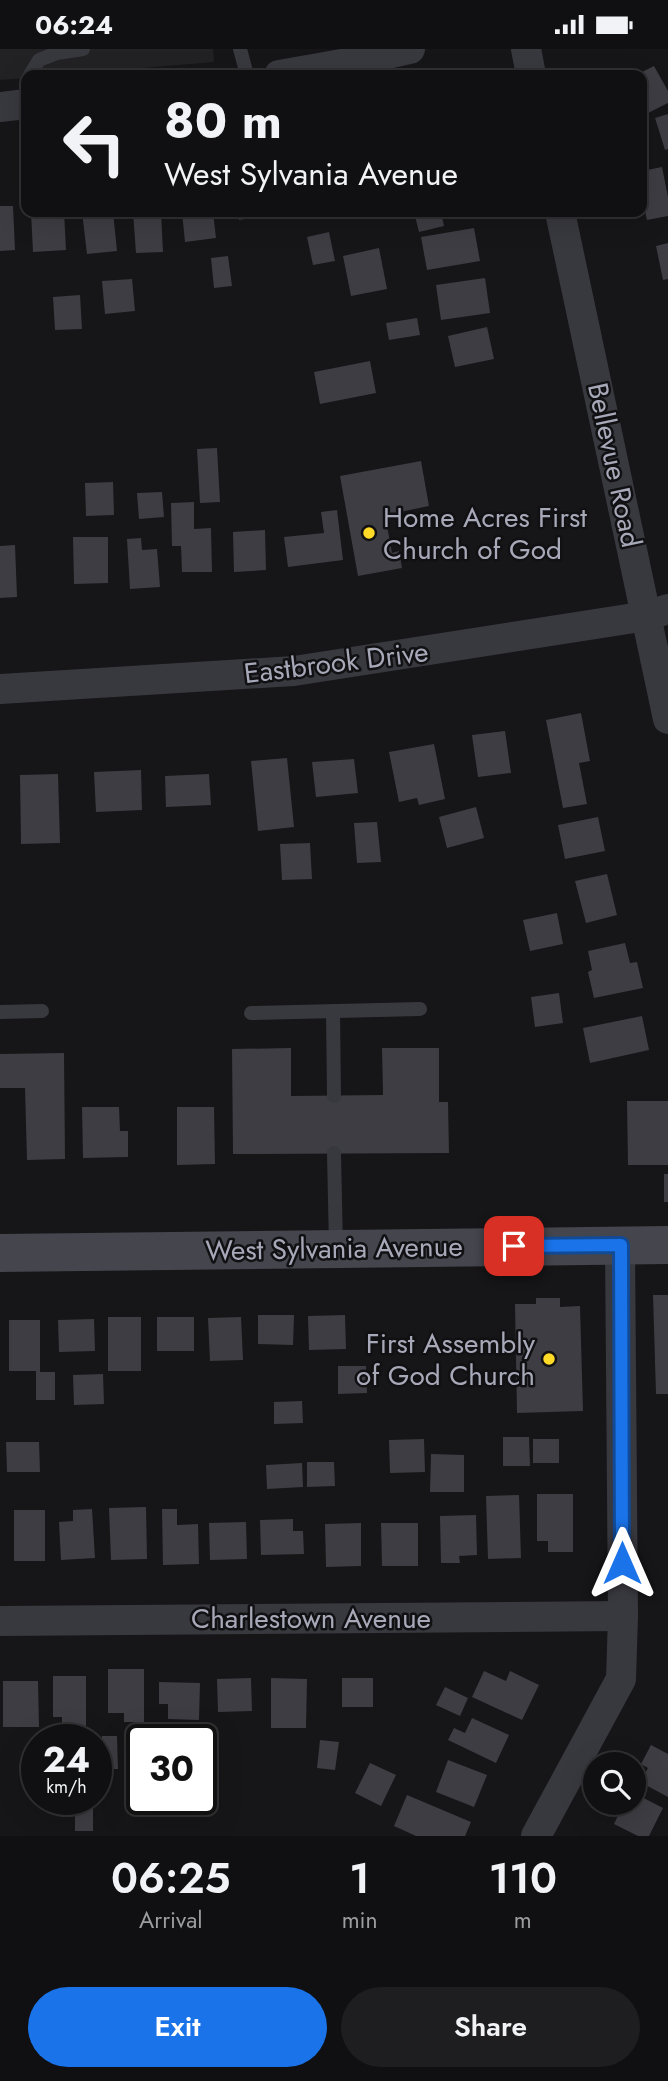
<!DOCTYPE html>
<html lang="en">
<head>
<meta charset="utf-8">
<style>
	:root { --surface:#101012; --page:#1e1e20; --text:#f1f3f6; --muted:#9c9d9f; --line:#303032; --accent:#1a73e8 }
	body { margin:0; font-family:Jost,sans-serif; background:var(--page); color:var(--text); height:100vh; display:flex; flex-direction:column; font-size:26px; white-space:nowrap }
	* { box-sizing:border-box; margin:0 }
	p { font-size:23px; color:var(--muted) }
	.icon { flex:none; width:38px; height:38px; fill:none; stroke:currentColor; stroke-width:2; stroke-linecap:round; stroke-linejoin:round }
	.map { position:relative; height:1787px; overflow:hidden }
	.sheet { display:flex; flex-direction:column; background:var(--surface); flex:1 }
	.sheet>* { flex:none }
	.banner { position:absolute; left:21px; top:21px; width:626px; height:147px; border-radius:14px; box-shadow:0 7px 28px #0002,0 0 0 2px var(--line); background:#101012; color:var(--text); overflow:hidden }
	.buttons { position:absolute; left:583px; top:1703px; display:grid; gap:14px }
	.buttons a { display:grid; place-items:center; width:63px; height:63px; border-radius:50%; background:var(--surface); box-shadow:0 7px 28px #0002,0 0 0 2px var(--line); font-size:35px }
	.speed { position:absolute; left:21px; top:1675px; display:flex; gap:14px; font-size:35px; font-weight:700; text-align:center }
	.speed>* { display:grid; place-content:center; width:91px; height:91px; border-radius:50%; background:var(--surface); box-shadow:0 7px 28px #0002,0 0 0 2px var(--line); line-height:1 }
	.speed small { font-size:18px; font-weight:400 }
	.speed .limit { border:4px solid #111; border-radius:10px; background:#fff; color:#111 }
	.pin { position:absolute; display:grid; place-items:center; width:60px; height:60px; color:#fff; margin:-30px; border-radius:14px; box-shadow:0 4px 10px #0006 }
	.me { position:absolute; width:77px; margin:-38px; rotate:0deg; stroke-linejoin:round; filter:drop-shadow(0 0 5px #0008) }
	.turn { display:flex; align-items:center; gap:24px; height:147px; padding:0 28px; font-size:32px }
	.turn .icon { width:91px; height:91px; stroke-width:2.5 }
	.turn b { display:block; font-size:49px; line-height:60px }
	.eta { display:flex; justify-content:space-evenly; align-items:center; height:119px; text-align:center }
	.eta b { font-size:42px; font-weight:600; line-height:49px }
	.cta { display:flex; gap:14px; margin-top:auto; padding:14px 28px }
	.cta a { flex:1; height:80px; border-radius:42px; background:var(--accent); color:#fff; font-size:28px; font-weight:600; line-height:80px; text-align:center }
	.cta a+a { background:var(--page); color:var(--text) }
	.status { display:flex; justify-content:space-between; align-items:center; height:49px; padding:0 35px; background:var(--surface); direction:ltr }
	.status svg { height:19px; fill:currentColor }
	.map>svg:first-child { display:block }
</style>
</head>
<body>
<div class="status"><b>06:24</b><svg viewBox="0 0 49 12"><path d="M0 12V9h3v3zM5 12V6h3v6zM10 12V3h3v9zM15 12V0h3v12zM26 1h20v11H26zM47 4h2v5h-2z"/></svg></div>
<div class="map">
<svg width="668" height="1787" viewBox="0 0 668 1787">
	<rect width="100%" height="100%" fill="#161618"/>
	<path fill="#222225" d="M0 0H213L214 13 57 26H26V29L0 31Z"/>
	<g fill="#3d3d43">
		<path d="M654 17 668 42V54L642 67V26H636Z"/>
		<path d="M668 65V100L665 101 655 69Z"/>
		<path d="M662 118 668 148V167L647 171 642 148 644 137 642 122Z"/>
		<path d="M0 157H13L15 201 0 202Z"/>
		<path d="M31 163H64L66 201 33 203Z"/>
		<path d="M82 163H113L117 202 87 205Z"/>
		<path d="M133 163H161L163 203 136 204Z"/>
		<path d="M182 163H213L216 189 185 193Z"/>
		<path d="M238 163H270L271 166 239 171Z"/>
		<path d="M414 163H441L444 177 419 183Z"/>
		<path d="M474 179 480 212 427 221 421 188Z"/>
		<path d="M329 183 335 212 313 216 307 188Z"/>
		<path d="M668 194V230L663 231 656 197Z"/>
		<path d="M379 199 387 240 351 247 343 207Z"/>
		<path d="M228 207 232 237 214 239 211 209Z"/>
		<path d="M485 229 490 264 441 271 436 236Z"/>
		<path d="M132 230 135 262 105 265 102 232Z"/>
		<path d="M80 246 82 280 55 281 53 248Z"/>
		<path d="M417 269 420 286 389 291 386 274Z"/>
		<path d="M487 278 494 310 455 318 448 287Z"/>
		<path d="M370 312 376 344 320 355 314 323Z"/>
		<path d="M217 399 220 453 200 454 197 400Z"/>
		<path d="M421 412 429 457 385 466 392 504 399 502 402 519 358 527 340 427Z"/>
		<path d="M113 433 114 466 86 467 85 434Z"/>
		<path d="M162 443 164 468 139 470 137 444Z"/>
		<path d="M194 453V480L211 479 212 523H182L181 497H172L171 454Z"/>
		<path d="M337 461 343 511 288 518 284 488 324 484 321 463Z"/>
		<path d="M265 481 266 521 234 523 233 483Z"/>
		<path d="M73 488H108V534L74 535Z"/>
		<path d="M141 489 142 501 157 500 160 538 130 540 127 490Z"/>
		<path d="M15 496 17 548 0 549V497Z"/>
		<path d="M581 664 590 712 579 714 587 755 563 759 546 671Z"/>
		<path d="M505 682 511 724 478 728 472 686Z"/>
		<path d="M434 695 445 750 419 756 417 749 399 753 389 703Z"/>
		<path d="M287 709 294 778 258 782 251 712Z"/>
		<path d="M354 710 358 744 316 748 312 713Z"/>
		<path d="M141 721 142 761 96 763 94 723Z"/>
		<path d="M58 725 60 794 21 795 20 726Z"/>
		<path d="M209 725 211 756 166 758 165 727Z"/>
		<path d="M476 758 484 789 447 799 439 768Z"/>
		<path d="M598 768 605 802 565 810 558 776Z"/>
		<path d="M377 773 381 813 357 814 354 774Z"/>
		<path d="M310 794 312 830 282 831 280 795Z"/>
		<path d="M607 825 617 866 586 874 575 832Z"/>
		<path d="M557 864 563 895 530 902 523 871Z"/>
		<path d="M625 894 630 914 637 913 643 939 594 949 588 923 592 921 588 902Z"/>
		<path d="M559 944 563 974 535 978 531 948Z"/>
		<path d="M642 967 649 1001 590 1014 583 979Z"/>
		<path d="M291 999V1047L383 1046 382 999H439V1053H448L449 1104 233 1105 232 1000Z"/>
		<path d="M64 1004 65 1110 27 1111 25 1039H0V1005Z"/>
		<path d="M627 1052H668V1116H628Z"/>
		<path d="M82 1058H119L120 1082H128V1108L83 1109Z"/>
		<path d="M177 1058H214L215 1115 177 1116Z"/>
		<rect x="664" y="1125" width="4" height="28"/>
		<path d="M653 1246H668V1345H656Z"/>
		<path d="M536 1249H560V1258L580 1257 583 1362 517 1364 515 1255H536Z"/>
		<path d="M258 1266H294L293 1296 258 1295Z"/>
		<path d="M345 1266 346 1300 309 1301 308 1267Z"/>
		<rect x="108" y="1268" width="33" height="54"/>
		<rect x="157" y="1268" width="37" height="34"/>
		<path d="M241 1268 243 1311 210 1312 208 1269Z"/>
		<path d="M94 1270 95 1302 59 1303 58 1271Z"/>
		<path d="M9 1271H40V1323H55V1351H36V1322H9Z"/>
		<path d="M338 1317H366L367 1344 338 1345Z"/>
		<path d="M103 1325 104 1355 74 1356 73 1326Z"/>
		<path d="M302 1352 303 1374 274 1375V1353Z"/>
		<path d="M503 1388H529L530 1417H503Z"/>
		<path d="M424 1390 425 1423 390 1424 389 1391Z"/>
		<rect x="533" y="1390" width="26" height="24"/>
		<path d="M6 1393H39L40 1423H7Z"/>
		<path d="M431 1405 464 1406V1443H430Z"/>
		<path d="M307 1413H334L335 1437 307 1438Z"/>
		<path d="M302 1414 303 1438 267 1440 266 1416Z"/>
		<path d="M537 1445H573V1503H548V1492H537Z"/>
		<path d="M519 1446 521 1509 488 1510 486 1447Z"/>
		<path d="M146 1458 147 1510 111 1511 109 1459Z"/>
		<path d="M92 1460 95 1509 61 1511 59 1473 73 1472V1461Z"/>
		<path d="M162 1460H177V1476L198 1475 199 1515 163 1516Z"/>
		<rect x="14" y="1461" width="31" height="51"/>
		<path d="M476 1466 477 1506 459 1507 460 1514H441L440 1467Z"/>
		<path d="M293 1470V1482H303L304 1505 261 1506 260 1471Z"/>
		<path d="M246 1473 247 1510 210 1511 209 1474Z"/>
		<path d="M361 1474V1517L326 1518 325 1475Z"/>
		<path d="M381 1474H418V1517H382Z"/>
		<path d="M108 1620H144V1673H124V1664H108Z"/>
		<path d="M484 1622 506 1632 510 1622 539 1636 522 1671 472 1648Z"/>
		<path d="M53 1627H86V1686H62V1668H53Z"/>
		<path d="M251 1629 252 1662 218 1663 217 1630Z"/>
		<path d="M271 1629 307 1630 306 1679H271Z"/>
		<rect x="342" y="1629" width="31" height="29"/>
		<path d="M3 1632H38L39 1678H3Z"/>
		<path d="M159 1633 200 1634 199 1671 168 1670V1655H159Z"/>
		<path d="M445 1638 468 1649 460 1667 436 1656Z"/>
		<path d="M472 1669 509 1686 496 1714 448 1691 454 1679 465 1684Z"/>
		<path d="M102 1687H117L118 1720H102Z"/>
		<path d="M320 1691 339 1693 335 1721 317 1719Z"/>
		<path d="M651 1696 668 1705V1748L640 1733 648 1719 641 1715Z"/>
		<path d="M448 1711 487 1726 474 1758 436 1743Z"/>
		<path d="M370 1714 396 1726 381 1757 355 1744Z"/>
		<path d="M634 1744 663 1759 649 1787H638L614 1775 624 1754H634Z"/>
		<path d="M407 1746 471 1773 465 1787H416L394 1777Z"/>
		<rect x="75" y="1757" width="18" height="25"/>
	</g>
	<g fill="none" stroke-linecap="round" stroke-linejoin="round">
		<g stroke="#38383f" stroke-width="14">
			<path d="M240 0 247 26"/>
			<path d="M30 26 39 11 57 4 83 0"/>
			<path d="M333 962 334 1047"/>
			<path d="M0 963 42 962"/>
			<path d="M251 964 420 960"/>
			<path d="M334 1104 336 1198"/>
		</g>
		<g stroke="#38383f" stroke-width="30">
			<path d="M526 0 531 26"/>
			<path d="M279 26 353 13 410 0"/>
			<path d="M0 58 26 55"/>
			<path d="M560 163 668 670"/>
			<path d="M0 640 294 622 647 567 668 560"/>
			<path d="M0 1572 623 1567"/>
			<path d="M536 1787 621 1630 623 1567 620 1196"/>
		</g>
		<path stroke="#44454d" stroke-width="38" d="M0 1204 668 1196"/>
	</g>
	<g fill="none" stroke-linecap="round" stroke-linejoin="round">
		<g stroke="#114b97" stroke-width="18">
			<path id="route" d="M514 1197 621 1196 622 1514"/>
		</g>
		<use href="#route" stroke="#1a73e8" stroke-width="12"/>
	</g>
	<g fill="#ffdb27" stroke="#111113" stroke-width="2.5">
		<circle cx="369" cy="484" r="7"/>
		<circle cx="549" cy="1310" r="7"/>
	</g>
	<g text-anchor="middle" stroke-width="5" stroke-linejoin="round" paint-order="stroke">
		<g font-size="28" fill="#a7a9b9" stroke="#111113">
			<text transform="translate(615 416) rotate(78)" y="10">Bellevue Road</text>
			<text transform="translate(336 613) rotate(-7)" y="10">Eastbrook Drive</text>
			<text transform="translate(334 1199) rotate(-1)" y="10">West Sylvania Avenue</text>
			<text x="311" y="1579">Charlestown Avenue</text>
		</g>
		<g font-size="28" fill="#a7a9b9" stroke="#111113" text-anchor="start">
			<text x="383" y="478">Home Acres First<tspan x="383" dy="32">Church of God</tspan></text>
			<text x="535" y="1304" text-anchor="end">First Assembly<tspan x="535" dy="32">of God Church</tspan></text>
		</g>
	</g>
</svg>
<div class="buttons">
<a><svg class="icon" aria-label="search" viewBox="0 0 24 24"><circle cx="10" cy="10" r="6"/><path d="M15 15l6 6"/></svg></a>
</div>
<div class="speed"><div>24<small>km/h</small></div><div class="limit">30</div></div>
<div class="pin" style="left:514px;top:1197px;background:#d93025"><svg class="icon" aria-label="arrive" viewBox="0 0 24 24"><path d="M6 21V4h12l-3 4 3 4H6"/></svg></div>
<svg class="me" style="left:622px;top:1514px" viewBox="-20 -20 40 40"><path d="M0-17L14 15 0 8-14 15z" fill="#1a73e8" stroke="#fff" stroke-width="4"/></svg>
<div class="banner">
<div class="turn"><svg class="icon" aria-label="left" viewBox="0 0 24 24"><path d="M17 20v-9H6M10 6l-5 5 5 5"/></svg><div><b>80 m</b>West Sylvania Avenue</div></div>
</div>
</div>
<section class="sheet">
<div class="eta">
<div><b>06:25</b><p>Arrival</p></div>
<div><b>1</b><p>min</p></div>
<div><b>110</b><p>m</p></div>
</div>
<div class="cta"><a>Exit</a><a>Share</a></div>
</section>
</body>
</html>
